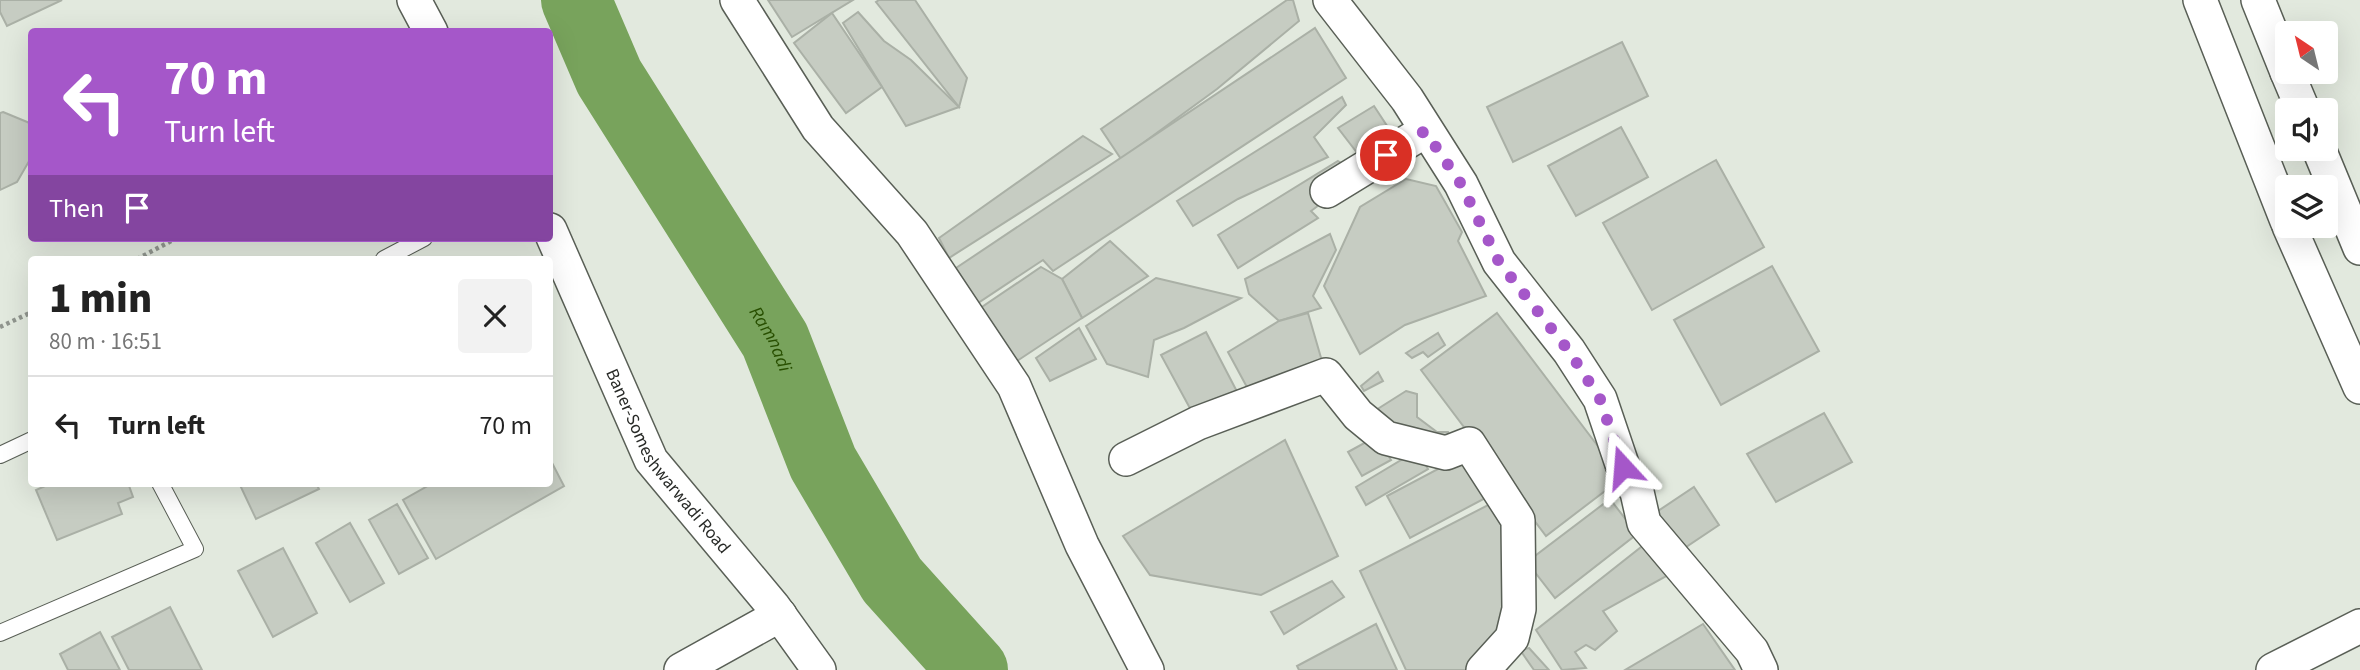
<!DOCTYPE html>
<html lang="en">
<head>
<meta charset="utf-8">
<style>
	:root { --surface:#fff; --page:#f2f2f2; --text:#222; --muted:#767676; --line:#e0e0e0 }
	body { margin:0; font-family:"Source Sans 3",sans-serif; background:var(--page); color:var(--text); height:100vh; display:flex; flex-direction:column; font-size:26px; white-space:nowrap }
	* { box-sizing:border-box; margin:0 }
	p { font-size:23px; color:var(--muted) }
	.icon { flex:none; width:38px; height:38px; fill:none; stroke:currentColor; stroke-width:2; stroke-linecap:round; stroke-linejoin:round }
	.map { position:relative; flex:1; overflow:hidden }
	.sheet { position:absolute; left:28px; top:256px; width:525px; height:231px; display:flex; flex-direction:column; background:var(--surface); border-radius:7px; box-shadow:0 7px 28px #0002 }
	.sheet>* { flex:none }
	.top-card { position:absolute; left:28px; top:28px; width:525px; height:214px; border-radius:7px; box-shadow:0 7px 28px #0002; background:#a557c9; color:#fff; overflow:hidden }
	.needle { width:46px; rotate:325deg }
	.fabs { position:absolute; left:2275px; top:21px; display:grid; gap:14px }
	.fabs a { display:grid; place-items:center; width:63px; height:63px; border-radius:7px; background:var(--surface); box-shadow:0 7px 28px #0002; font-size:35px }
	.pin { position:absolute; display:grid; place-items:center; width:60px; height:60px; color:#fff; margin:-30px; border:4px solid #fff; border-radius:50%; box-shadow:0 2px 7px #0007 }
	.me { position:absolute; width:77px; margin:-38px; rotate:341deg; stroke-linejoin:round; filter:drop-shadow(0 0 5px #0008) }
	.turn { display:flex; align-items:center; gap:24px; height:147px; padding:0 21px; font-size:32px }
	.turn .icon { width:91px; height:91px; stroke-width:2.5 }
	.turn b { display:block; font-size:49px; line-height:60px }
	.then { display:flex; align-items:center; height:66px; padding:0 21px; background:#0003; gap:14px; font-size:26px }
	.round { display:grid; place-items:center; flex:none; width:74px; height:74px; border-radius:7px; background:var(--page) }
	.head { display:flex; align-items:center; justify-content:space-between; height:119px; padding:0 21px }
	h1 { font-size:42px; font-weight:800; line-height:52px }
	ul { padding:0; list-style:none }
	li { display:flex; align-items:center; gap:21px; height:98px; padding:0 21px; border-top:2px solid var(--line) }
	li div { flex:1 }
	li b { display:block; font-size:26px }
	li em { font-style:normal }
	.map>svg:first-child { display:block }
</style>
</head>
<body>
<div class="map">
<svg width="2360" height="670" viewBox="0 0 2360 670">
	<rect width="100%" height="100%" fill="#e2e9de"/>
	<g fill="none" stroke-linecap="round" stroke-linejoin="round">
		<path stroke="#78a35c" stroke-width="70" id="s1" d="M576 0 609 77 775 340 823 463 892 580 973 670"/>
	</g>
	<g fill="#c6ccc2" stroke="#aab0a6" stroke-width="2">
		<path d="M0 0H62L7 26 0 12Z"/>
		<path d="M768 0H853L792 37Z"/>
		<path d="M879 0H915L967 78 959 107 876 2Z"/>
		<path d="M1287 0H1293L1299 21 1217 89 1121 159 1101 129Z"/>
		<path d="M858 12 884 41 911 60 959 107 906 126 843 23Z"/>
		<path d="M832 13 882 87 846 113 794 43Z"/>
		<path d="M1315 28 1346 78 1053 271 1043 260 978 303 956 268Z"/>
		<path d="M1622 42 1648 96 1513 162 1487 107Z"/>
		<path d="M1342 97 1346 105 1314 137 1328 157 1238 199 1193 226 1177 201Z"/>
		<path d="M1374 106 1393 135 1358 154 1338 128Z"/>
		<path d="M3 112 32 124V156L17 182 0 190V113Z"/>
		<path d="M1621 127 1648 177 1576 216 1548 166Z"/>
		<path d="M1083 136 1112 154 949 258 939 238Z"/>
		<path d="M1716 160 1764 247 1652 310 1603 223Z"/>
		<path d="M1338 161 1346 166 1323 202 1311 211 1318 218 1238 268 1218 235Z"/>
		<path d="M1406 179 1436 186 1462 232 1458 241 1486 296 1405 325 1360 354 1324 286 1360 207Z"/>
		<path d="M1330 234 1336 250 1313 296 1321 308 1279 321 1249 294 1245 279Z"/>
		<path d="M1110 241 1148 276 1082 318 1062 279Z"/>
		<path d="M1772 266 1819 351 1721 405 1674 320Z"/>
		<path d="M1041 267 1062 279 1082 318 1017 361 976 311Z"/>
		<path d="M1156 278 1241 298 1184 328 1154 340 1148 377 1107 364 1086 326Z"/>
		<path d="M1308 313 1326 375 1255 402 1228 352 1279 321Z"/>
		<path d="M1497 313 1622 478 1546 536 1421 370Z"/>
		<path d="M1079 328 1096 359 1050 381 1036 358Z"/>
		<path d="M1206 332 1245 407 1198 423 1161 355Z"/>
		<path d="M1438 333 1445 345 1428 357 1423 352 1412 358 1406 353Z"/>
		<path d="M1378 372 1383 381 1364 391 1361 386Z"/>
		<path d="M1406 391 1417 394V417L1437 432H1448L1452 446 1391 431 1376 410Z"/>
		<path d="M1824 413 1852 462 1776 502 1747 454Z"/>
		<path d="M1377 436 1391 460 1362 476 1348 452Z"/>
		<path d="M1285 440 1338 556 1261 595 1150 575 1123 536Z"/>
		<path d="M1418 450 1428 469 1366 505 1356 487Z"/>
		<path d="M1468 453 1491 495 1410 538 1387 496Z"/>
		<path d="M550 459 564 486 436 559 403 500 433 483H550Z"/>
		<path d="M52 483H128L133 497 118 503 122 514 57 540 36 490Z"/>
		<path d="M239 483H316L319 489 256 519Z"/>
		<path d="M1694 487 1719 525 1680 551 1655 513Z"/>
		<path d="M1610 499 1637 534 1555 598 1527 562Z"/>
		<path d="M1496 501 1509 561 1505 624 1474 670H1406L1360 571Z"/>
		<path d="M397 504 428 558 399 574 369 520Z"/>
		<path d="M350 523 384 583 350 602 316 543Z"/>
		<path d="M1650 540 1672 573 1603 611 1617 631 1595 650 1586 645 1575 652 1586 668 1562 670 1536 630Z"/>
		<path d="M283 548 317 613 273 637 238 571Z"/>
		<path d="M1332 581 1344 597 1284 634 1271 612Z"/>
		<path d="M170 607 202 670H129L112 637Z"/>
		<path d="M1376 624 1397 670H1299L1297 666Z"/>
		<path d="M1703 624 1735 670H1625Z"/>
		<path d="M100 632 120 670H68L60 654Z"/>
		<path d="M1529 648 1549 670H1534L1520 650Z"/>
	</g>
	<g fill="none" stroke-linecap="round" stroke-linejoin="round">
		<g stroke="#595f56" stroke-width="18">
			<g id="lane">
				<path d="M384 259 424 238"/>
				<path d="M0 455 32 440"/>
				<path d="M0 633 195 549 160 483"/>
			</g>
		</g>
		<g stroke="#595f56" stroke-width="36">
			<g id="street">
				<path d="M414 0 431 32"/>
				<path d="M737 0 818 128 912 233 1014 386 1082 545 1147 670"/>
				<path d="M1330 0 1407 99 1461 184 1499 262 1569 351 1600 399 1623 467 1637 492 1644 523 1752 651 1761 670"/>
				<path d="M2200 0 2287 221"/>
				<path d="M2258 0 2287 72"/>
				<path d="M2287 72 2303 110"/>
				<path d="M2319 149 2360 248"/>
				<path d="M1327 191 1425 131"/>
				<path d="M2289 226 2360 387"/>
				<path id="s2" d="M550 230 651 460 773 606 819 670"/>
				<path d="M1126 459 1198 423 1326 375 1358 415 1386 438 1446 453 1469 444 1518 520 1519 609 1512 638 1483 670"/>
				<path d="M681 670 780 615"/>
				<path d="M2273 670 2360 626"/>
			</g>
		</g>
		<g stroke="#90958e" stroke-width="4.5" stroke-dasharray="3.5 3.5" stroke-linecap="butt">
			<path d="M137 259 177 238"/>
			<path d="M0 327 32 312"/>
		</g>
		<use href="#lane" stroke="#fff" stroke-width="16"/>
		<use href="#street" stroke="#fff" stroke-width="33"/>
	</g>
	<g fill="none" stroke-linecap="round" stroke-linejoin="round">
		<path stroke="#a557c9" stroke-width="12" stroke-dasharray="0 21.6" d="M1386 155 1425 131 1461 184 1499 262 1569 351 1600 399 1623 467"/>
	</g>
	<g text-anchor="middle" stroke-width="7" stroke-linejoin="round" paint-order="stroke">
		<g font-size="18" fill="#282a27" stroke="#e2e9de">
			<text dy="6" stroke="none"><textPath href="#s2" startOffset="261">Baner-Someshwarwadi Road</textPath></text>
		</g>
		<g font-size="19" font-style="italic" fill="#284f00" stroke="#e2e9de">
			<text dy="7" stroke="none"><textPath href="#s1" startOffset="392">Ramnadi</textPath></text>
		</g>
	</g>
</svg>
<div class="fabs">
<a><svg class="needle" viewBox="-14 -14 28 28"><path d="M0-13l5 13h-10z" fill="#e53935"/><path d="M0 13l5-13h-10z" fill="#767676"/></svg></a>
<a><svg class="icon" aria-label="sound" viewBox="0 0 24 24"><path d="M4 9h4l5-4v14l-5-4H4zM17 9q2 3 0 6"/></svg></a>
<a><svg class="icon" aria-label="layers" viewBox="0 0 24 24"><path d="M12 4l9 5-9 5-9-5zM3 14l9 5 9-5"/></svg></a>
</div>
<div class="pin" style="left:1386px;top:155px;background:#d93025"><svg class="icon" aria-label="arrive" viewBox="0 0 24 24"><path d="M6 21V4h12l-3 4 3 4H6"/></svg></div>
<svg class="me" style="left:1623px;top:467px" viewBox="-20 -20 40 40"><path d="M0-17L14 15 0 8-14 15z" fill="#a557c9" stroke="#fff" stroke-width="4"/></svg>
<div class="top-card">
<div class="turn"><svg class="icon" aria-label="left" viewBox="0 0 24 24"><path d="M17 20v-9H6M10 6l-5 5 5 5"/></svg><div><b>70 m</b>Turn left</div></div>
<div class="then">Then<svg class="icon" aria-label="arrive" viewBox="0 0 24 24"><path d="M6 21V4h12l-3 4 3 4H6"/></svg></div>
</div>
<section class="sheet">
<div class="head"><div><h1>1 min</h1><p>80 m · 16:51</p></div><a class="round"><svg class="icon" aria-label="close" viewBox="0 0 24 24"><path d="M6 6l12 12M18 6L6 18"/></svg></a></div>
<ul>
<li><svg class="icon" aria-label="left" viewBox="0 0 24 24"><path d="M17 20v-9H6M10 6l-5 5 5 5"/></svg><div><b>Turn left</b></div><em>70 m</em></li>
</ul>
</section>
</div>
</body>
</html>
